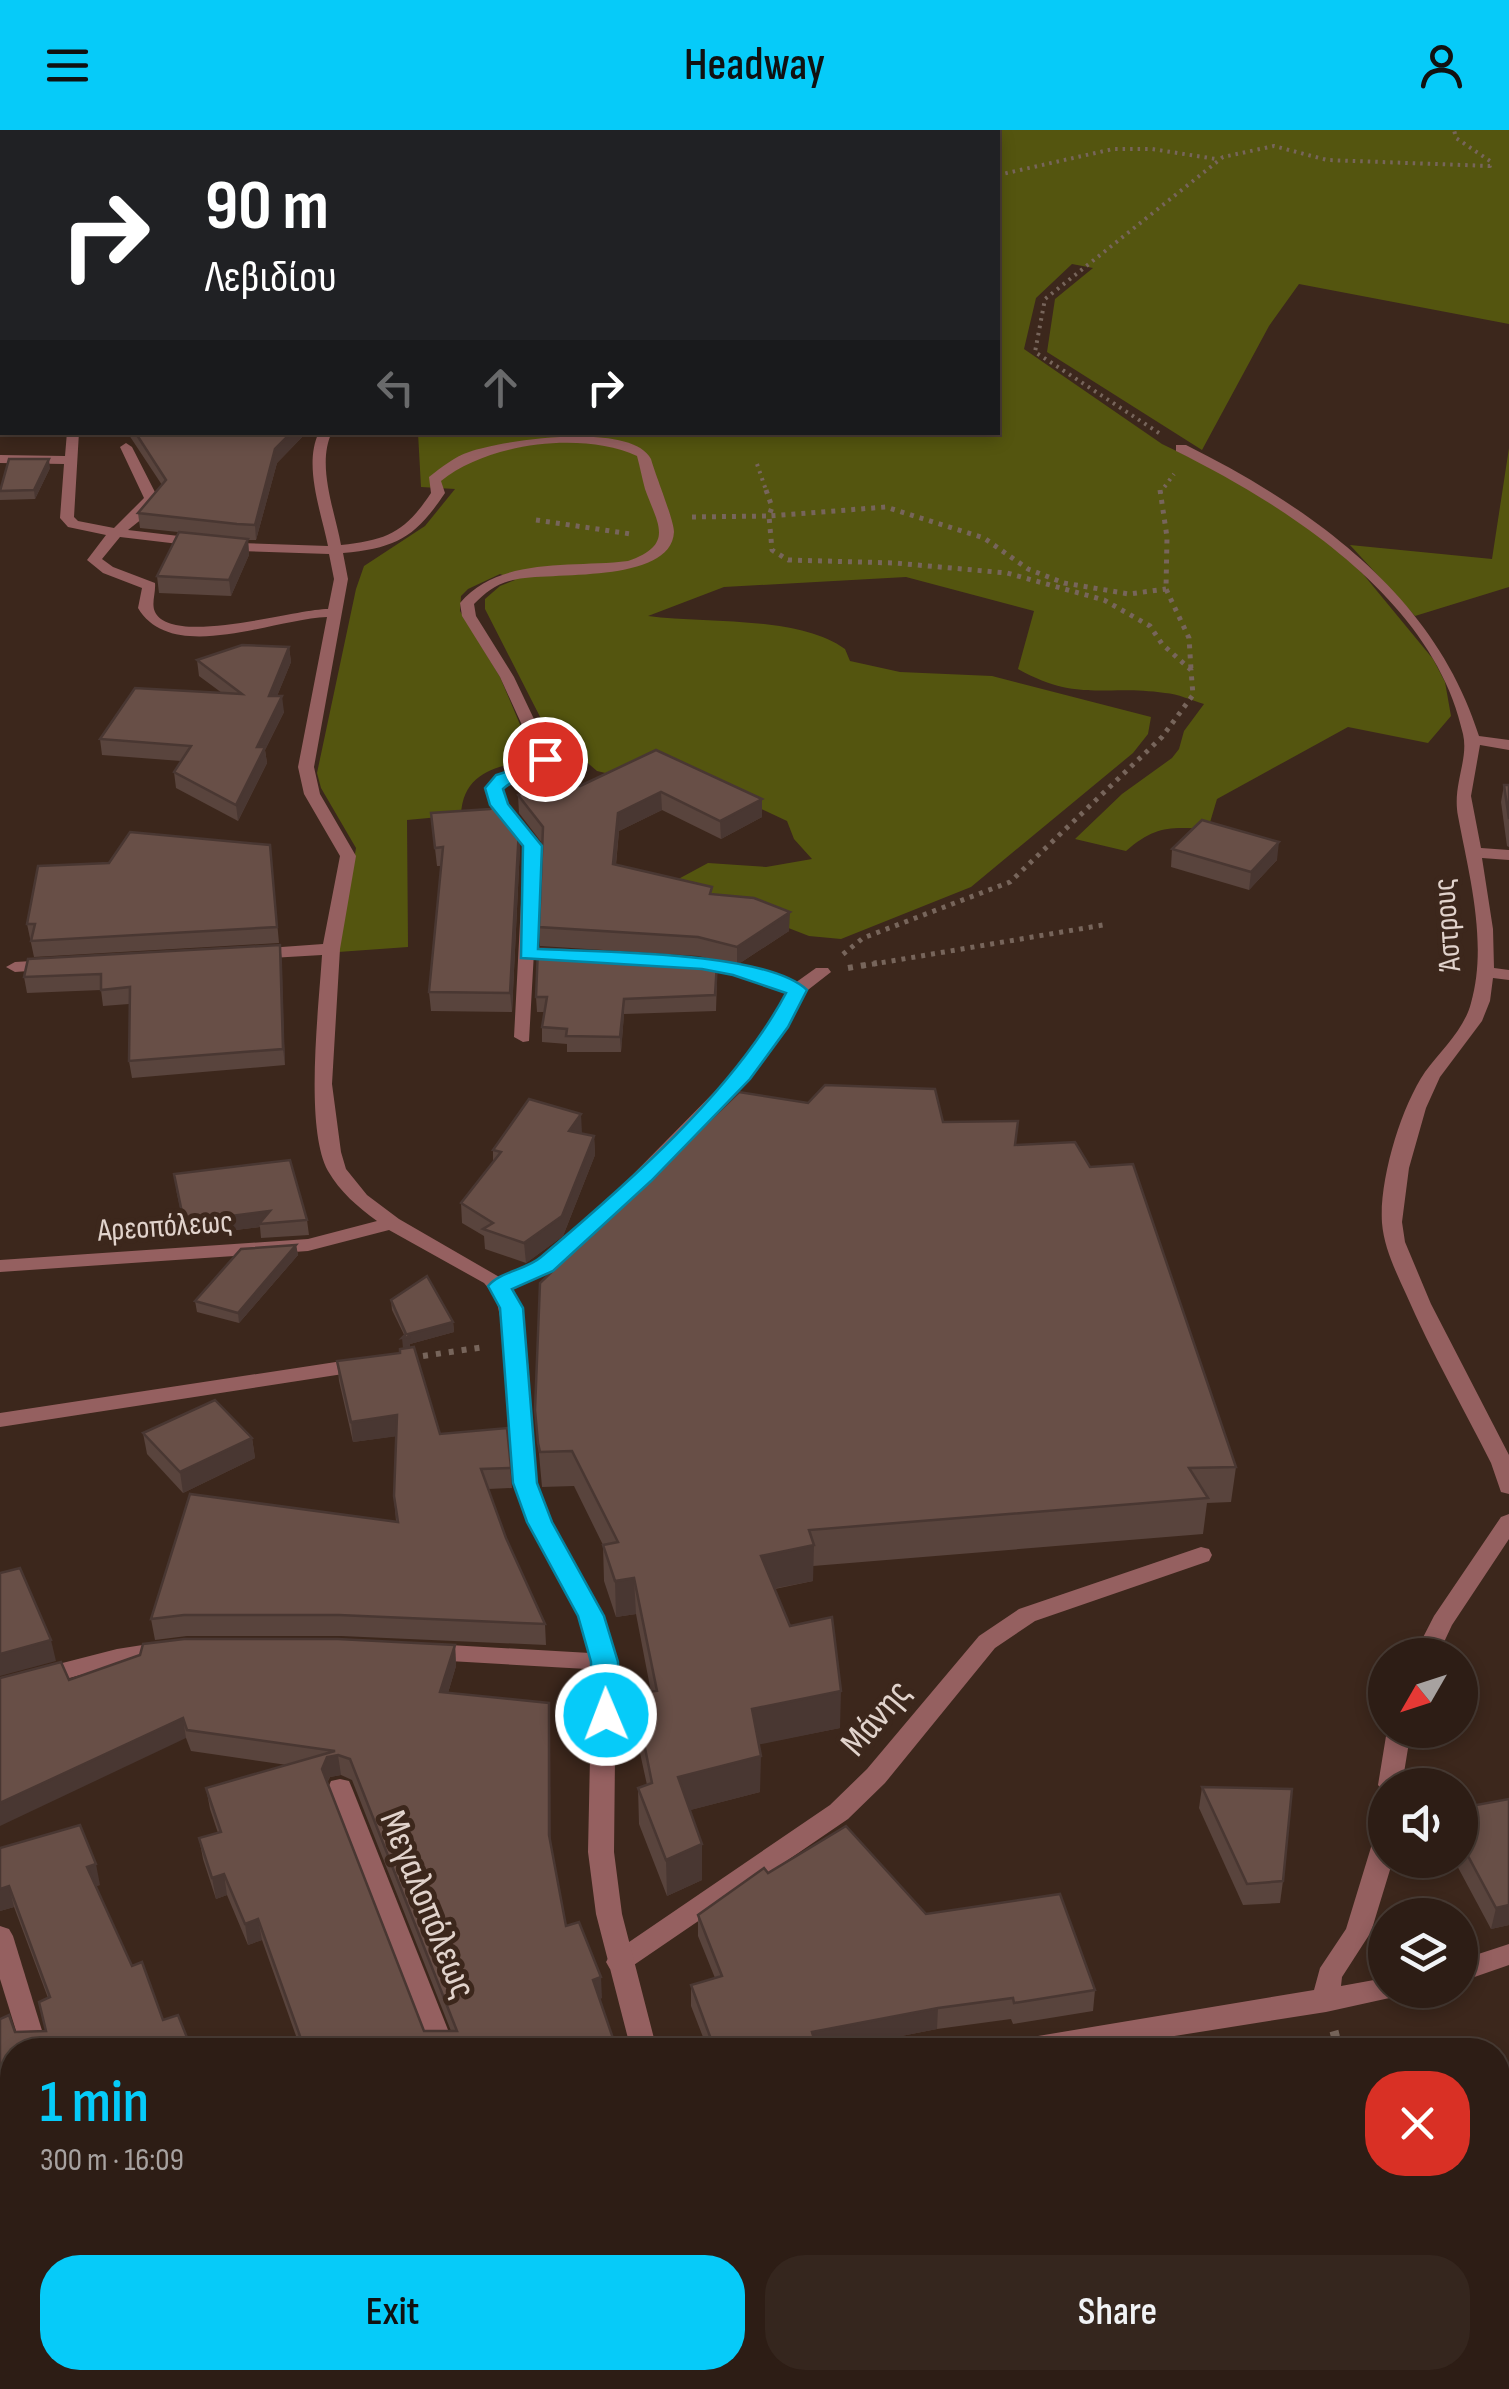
<!DOCTYPE html>
<html lang="en">
<head>
<meta charset="utf-8">
<style>
	:root { --surface:#2d1d15; --page:#35261e; --text:#f1f3f6; --muted:#a7a2a0; --line:#483b34; --accent:#06cbf9 }
	body { margin:0; font-family:"Sofia Sans Condensed",sans-serif; background:var(--page); color:var(--text); height:100vh; display:flex; flex-direction:column; font-size:38px; white-space:nowrap }
	* { box-sizing:border-box; margin:0 }
	p { font-size:32px; color:var(--muted) }
	.icon { flex:none; width:55px; height:55px; fill:none; stroke:currentColor; stroke-width:2; stroke-linecap:round; stroke-linejoin:round }
	.map { position:relative; flex:1; overflow:hidden }
	.panel { position:absolute; left:0px; top:1908px; width:1510px; height:352px; display:flex; flex-direction:column; background:var(--surface); border-radius:40px 40px 0 0; box-shadow:0 5px 15px #0003,0 0 0 2px var(--line) }
	.panel>* { flex:none }
	.guide { position:absolute; left:0px; top:0px; width:1000px; height:305px; box-shadow:0 5px 15px #0003,0 0 0 2px var(--line); background:#202124; color:#fff; overflow:hidden }
	.needle { width:65px; rotate:231deg }
	.tools { position:absolute; left:1368px; top:1508px; display:grid; gap:20px }
	.tools a { display:grid; place-items:center; width:110px; height:110px; border-radius:50%; background:var(--surface); box-shadow:0 5px 15px #0003,0 0 0 2px var(--line); font-size:50px }
	.pin { position:absolute; display:grid; place-items:center; width:85px; height:85px; color:#fff; margin:-42px; border:5px solid #fff; border-radius:50%; box-shadow:0 2px 10px #0007 }
	.me { position:absolute; width:110px; margin:-55px; rotate:359deg; stroke-linejoin:round; filter:drop-shadow(0 0 8px #0008) }
	.turn { display:flex; align-items:center; gap:35px; height:210px; padding:0 40px; font-size:45px }
	.turn .icon { width:130px; height:130px; stroke-width:2.5 }
	.turn b { display:block; font-size:70px; line-height:85px }
	.lanes { display:flex; align-items:center; height:95px; padding:0 40px; background:#0003; justify-content:center; gap:50px; direction:ltr }
	.lanes .off { opacity:.35 }
	.round { display:grid; place-items:center; flex:none; width:105px; height:105px; border-radius:40px; background:var(--page) }
	.summary { display:flex; align-items:center; justify-content:space-between; height:170px; padding:0 40px }
	h1 { font-size:60px; font-weight:600; line-height:75px; color:var(--accent) }
	.cta { display:flex; gap:20px; margin-top:auto; padding:20px 40px }
	.cta a { flex:1; height:115px; border-radius:40px; background:var(--accent); color:#111; font-size:40px; font-weight:600; line-height:115px; text-align:center }
	.cta a+a { background:var(--page); color:var(--text) }
	header { display:flex; justify-content:space-between; align-items:center; height:130px; padding:0 40px; background:var(--accent); color:#111; font-size:45px; font-weight:600 }
	.map>svg:first-child { display:block }
</style>
</head>
<body>
<header><svg class="icon" aria-label="menu" viewBox="0 0 24 24"><path d="M4 6h16M4 12h16M4 18h16"/></svg>Headway<svg class="icon" aria-label="person" viewBox="0 0 24 24"><circle cx="12" cy="8" r="4"/><path d="M4 21q1-7 8-7t8 7"/></svg></header>
<div class="map">
<svg width="1509" height="2259" viewBox="0 0 1509 2259">
	<rect width="100%" height="100%" fill="#3c271c"/>
	<g fill="#54550f">
		<path d="M699 0H1509V194L1299 154 1269 196 1202 320 1047 222 1055 169 1093 138 1072 134 1036 168 1024 219 1162 314 1224 344 1322 406 1363 444 1433 529 1445 552 1451 586 1428 613 1348 597 1217 669 1208 699C1170 697 1156 695 1126 721L1075 709 1122 664 1172 628 1179 619 1184 601 1204 574C1191 570 1178 564 1165 563 1104 554 1079 573 1018 539L1034 481 906 447 724 457 648 486C706 494 797 485 845 519L850 531 900 542 992 546 1151 587 1148 604 1133 623 971 757 841 809 809 806 747 782 658 760 708 733 766 737 812 729 794 709 787 691 665 634 626 648 597 641 583 629 559 624 485 479V469L500 456 515 450 500 444 468 459 461 466 460 481 500 547 535 630C497 635 463 642 461 685L407 690 408 817 338 822 356 718 321 658 317 643 356 459 364 436 425 396 455 359 421 357 418 303 998 302V2H687Z"/>
		<path d="M1509 318V457L1415 486 1350 415 1492 429Z"/>
	</g>
	<g fill="none" stroke-linecap="round" stroke-linejoin="round">
		<g stroke="#77655b" stroke-width="4" stroke-dasharray="2.5 5" stroke-linecap="butt">
			<path d="M806 0 810 2"/>
			<path d="M998 45 1113 19H1152L1216 29"/>
			<path d="M1159 303 1035 222 1045 169 1223 27 1274 16 1327 30 1490 36V31L1456 8 1454 0"/>
			<path d="M757 334 767 363"/>
			<path d="M1160 363 1174 344"/>
		</g>
		<g stroke="#77655b" stroke-width="5" stroke-dasharray="4 6" stroke-linecap="butt">
			<path d="M766 360 772 377 769 386 886 377 984 408 1028 439 1064 453 1129 464 1166 459"/>
			<path d="M1160 360 1167 407 1166 459 1189 508 1191 539"/>
			<path d="M692 387 769 386 772 420 788 430 895 433 1007 443 1104 470 1150 496 1162 514 1191 540 1193 565 1162 607 1010 752 863 808 842 825"/>
			<path d="M536 390 631 404"/>
			<path d="M862 836 1103 795"/>
		</g>
		<g stroke="#77655b" stroke-width="6" stroke-dasharray="5 8" stroke-linecap="butt">
			<path d="M848 838 877 833"/>
			<path d="M423 1226 484 1217"/>
		</g>
		<path stroke="#77655b" stroke-width="9" stroke-dasharray="6 10" stroke-linecap="butt" d="M1334 1901 1339 1920"/>
		<path fill="#956060" fill-rule="evenodd" d="M1201 1417 1209 1419 1212 1425 1209 1431 1035 1491 995 1518 885 1653 848 1689 628 1839 619 1842 610 1839 606 1832 610 1825 830 1675 867 1639 979 1506 1019 1479Z"/>
		<g fill="#956060" fill-rule="evenodd">
			<path d="M67 302H79L74 387 78 391 114 398 144 368 120 317 126 313 132 317 158 368 143 388 128 400 238 413 328 416C321 381 303 335 319 302H332C316 335 335 381 341 415 388 410 405 402 431 363L429 347C442 337 454 327 469 322 503 310 631 291 651 329 655 344 674 390 674 402 671 455 549 441 513 450 496 454 486 462 474 474L476 486 514 547 553 629 539 642 502 659 507 674 540 715 529 911 523 912 514 907 524 716 491 675 486 658 500 645 537 628 500 547 462 486 460 473C500 426 572 438 628 431 675 414 658 395 645 359 642 348 640 337 637 326 582 301 488 313 441 351L445 363C415 408 396 418 343 423L348 449 314 637 320 664 356 726 340 819 332 954 341 1022 346 1039 367 1065 399 1089 501 1148 538 1132 596 1082 735 941 770 896 787 862 734 844 687 836 684 832 687 828 737 834 795 853 816 838H828L831 842 804 863 787 897 749 949 610 1090 552 1140 511 1159C533 1188 530 1307 536 1349 543 1399 585 1441 603 1487 608 1502 612 1517 616 1532L612 1538 604 1540 432 1530 424 1528 420 1522 424 1516 432 1514 590 1523 579 1486 529 1392 514 1353 505 1212 496 1167 484 1153 389 1100 308 1121 0 1142V1130L308 1109 377 1091C358 1077 340 1062 328 1041 304 997 319 877 322 825L253 829 244 824 253 819 323 814 340 726 304 664 298 637 327 487C273 489 172 535 138 478L142 458 103 443 87 430 106 405 68 397 60 388 64 334 0 333V325L65 326ZM120 407 238 421 329 424 334 449 328 479C295 479 172 517 155 482 151 474 156 462 155 453L113 437 102 429Z"/>
			<path d="M1176 315H1186C1312 378 1435 465 1479 606L1509 610V620L1480 615 1471 666 1481 718 1509 720V730L1482 728 1493 799 1494 838 1509 840V850L1493 848 1490 871 1482 891 1440 947 1426 978 1409 1038 1402 1092 1405 1112 1431 1174 1509 1325V1364L1501 1362 1491 1333C1463 1277 1431 1222 1406 1164 1396 1142 1384 1118 1382 1093 1379 1050 1401 977 1425 942 1441 920 1464 900 1471 873 1488 813 1469 745 1458 686 1452 655 1469 630 1463 604 1435 471 1289 377 1176 321Z"/>
			<path d="M49 830 55 831 58 835 55 839 15 842 6 837 15 832Z"/>
			<path d="M362 1228 369 1230 372 1235 369 1240 0 1297V1283Z"/>
			<path d="M1509 1384V1409L1452 1495 1438 1525H1414L1434 1486 1501 1387Z"/>
			<path d="M168 1511 176 1513 180 1519 176 1525 117 1535 0 1567V1549L117 1519Z"/>
			<path d="M1387 1600H1411L1402 1655H1385V1663L1378 1655Z"/>
			<path d="M340 1649 349 1651 352 1658 456 1920H430L328 1658 331 1651Z"/>
			<path d="M1385 1704V1730H1393L1371 1802 1342 1847 1341 1856 1385 1848V1860H1398L1394 1867 1326 1882 1086 1920H1007L1011 1912 1020 1909 1314 1860 1320 1838 1346 1799 1372 1714 1376 1707Z"/>
			<path d="M0 1796 9 1799 13 1806 48 1920H22L0 1849Z"/>
			<path d="M1509 1814V1835L1460 1852V1830Z"/>
			<path d="M122 2248H152L156 2259H126Z"/>
			<path d="M558 2248H588L593 2259H563Z"/>
		</g>
		<g fill="#956060" fill-rule="evenodd">
			<path d="M604 1524 612 1526 616 1532 614 1722 622 1784 657 1920H631L596 1784 588 1722 592 1532 596 1526Z"/>
			<path d="M807 2248H838L844 2259H812Z"/>
		</g>
	</g>
	<g fill="#59443d" fill-rule="evenodd">
		<path d="M127 302H307L277 333 256 410H248L249 425 231 466 159 463 157 446 178 402 140 398 138 383 162 355Z"/>
		<path d="M50 338 35 369 0 370V358Z"/>
		<path d="M289 517 291 532 277 566 284 582 265 620 267 633 238 691 176 658 174 642 181 631 102 625 100 609 222 563 199 546 197 530Z"/>
		<path d="M1504 655H1509V717L1507 716 1501 672Z"/>
		<path d="M580 656 762 669V687L721 709 662 680 619 701 616 735 712 765 789 801 737 835 698 826 540 816 539 797 542 713 519 683 518 665Z"/>
		<path d="M431 683 519 699 520 717 512 882 431 881 429 862 441 736H437Z"/>
		<path d="M270 715 279 813 34 827 27 794 109 733Z"/>
		<path d="M1172 719 1277 730 1249 760 1171 737Z"/>
		<path d="M280 815 285 935 132 948 129 931V874L103 876 101 860 27 863 24 847Z"/>
		<path d="M717 849 716 881 624 884 621 922H567V914L542 912V897L544 882H537L536 867Z"/>
		<path d="M808 973 943 992 1016 1015 1236 1337 1231 1372 1207 1373 1203 1404 813 1436V1451L775 1459 790 1496 840 1598 758 1614 760 1662 690 1680 702 1750 667 1766 639 1694 638 1658 647 1655 635 1600 634 1563 651 1562 636 1484 616 1487 604 1451 603 1415 574 1356 542 1357 535 1280Z"/>
		<path d="M582 1004 594 1006 595 1025 563 1106 526 1133 485 1119 484 1106 462 1093 461 1073 493 1032V1020Z"/>
		<path d="M176 1059 307 1090 309 1105 261 1108 260 1097 186 1106Z"/>
		<path d="M296 1115 298 1125 239 1193 197 1182 195 1171Z"/>
		<path d="M391 1170 453 1192 454 1202 410 1214V1217L392 1180Z"/>
		<path d="M337 1231 440 1304 507 1298 512 1358 488 1359 506 1408 545 1494 546 1515 341 1506H187L155 1510 151 1489 396 1391 394 1366 396 1306 353 1312 339 1251Z"/>
		<path d="M143 1303 252 1308 255 1328 183 1363 147 1324Z"/>
		<path d="M455 1515 456 1536 448 1563 550 1594V1712L566 1796 602 1868 599 1869 617 1920H301L262 1810 248 1815 227 1765 216 1769 203 1729 199 1708 218 1703 210 1679 206 1658 287 1635 191 1621 186 1608 69 1550ZM341 1645 352 1650 451 1901H424L327 1653 330 1647Z"/>
		<path d="M1202 1657 1283 1751 1280 1773 1243 1775 1199 1678Z"/>
		<path d="M1460 1678 1509 1795 1491 1799 1454 1730H1460Z"/>
		<path d="M0 1718 100 1755 96 1756 132 1836 163 1890 12 1920V2248H130L133 2259H0L8 2142V2132L0 2136V1889L15 1902 46 1901 48 1868 14 1777 0 1781Z"/>
		<path d="M768 1743 926 1784 1095 1860 1093 1881 1013 1894 1011 1889 937 1899 830 1920H708L691 1876V1855L715 1848 698 1806V1785Z"/>
	</g>
	<g fill="#493732">
		<path d="M292 302H307L277 333 256 410 255 395 275 319Z"/>
		<path d="M49 329 50 338 35 369 34 360Z"/>
		<path d="M248 409 249 425 231 466 229 450Z"/>
		<path d="M289 517 291 532 271 581 269 566Z"/>
		<path d="M282 566 284 582 265 620 267 633 238 691 236 675 257 617Z"/>
		<path d="M661 662 662 680 619 701 614 753 613 734 618 683Z"/>
		<path d="M762 669V687L721 709 720 691Z"/>
		<path d="M519 699 520 717 512 882 510 863Z"/>
		<path d="M1279 712 1277 730 1249 760 1251 742Z"/>
		<path d="M790 782 789 801 737 835V817Z"/>
		<path d="M280 815 282 831 285 935 283 919Z"/>
		<path d="M624 869V884L621 922 620 907Z"/>
		<path d="M581 984 582 1003 569 1001Z"/>
		<path d="M594 1006 595 1025 563 1106 526 1133 524 1113Z"/>
		<path d="M270 1081 259 1094 260 1097 186 1106 184 1092Z"/>
		<path d="M296 1115 298 1125 239 1193 238 1183Z"/>
		<path d="M453 1192 454 1202 410 1214V1217L403 1218 402 1208 408 1204Z"/>
		<path d="M397 1285 399 1306 353 1312 351 1292Z"/>
		<path d="M252 1308 255 1328 183 1363 180 1342Z"/>
		<path d="M814 1415 813 1451 761 1461V1426Z"/>
		<path d="M634 1448 636 1484 616 1487 615 1451Z"/>
		<path d="M51 1510 56 1531 0 1546V1524Z"/>
		<path d="M455 1515 456 1536 442 1583 440 1562Z"/>
		<path d="M841 1561 840 1598 752 1616V1579Z"/>
		<path d="M549 1573 550 1594 551 1726 549 1705Z"/>
		<path d="M183 1588 186 1608 0 1696V1673Z"/>
		<path d="M338 1625 341 1645 330 1647 324 1659 322 1639 327 1627Z"/>
		<path d="M761 1626 760 1662 679 1683 678 1647Z"/>
		<path d="M702 1714V1750L667 1766 666 1730Z"/>
		<path d="M96 1734 100 1755 91 1757 87 1737Z"/>
		<path d="M224 1744 227 1765 216 1769 212 1748Z"/>
		<path d="M9 1756 14 1777 0 1781V1759Z"/>
		<path d="M1509 1775V1795L1491 1799 1496 1778Z"/>
		<path d="M258 1789 262 1810 248 1815 245 1794Z"/>
		<path d="M601 1847 602 1868 594 1870 593 1850Z"/>
		<path d="M938 1878 937 1899 830 1920H814V1909L812 1902Z"/>
		<path d="M7 2109 12 2130 0 2136V2113Z"/>
		<path d="M116 2248H130L133 2259H89Z"/>
	</g>
	<g fill="#684f47" stroke="#493732" stroke-width="2.5" fill-rule="evenodd">
		<path d="M135 302H292L275 319 255 395 237 394 138 383 166 350Z"/>
		<path d="M9 329H49L34 360 0 361Z"/>
		<path d="M179 402 248 409 229 450 157 446Z"/>
		<path d="M242 515 289 517 269 566H282L257 617H265L236 675 174 642 191 616 100 609 135 558 242 564 197 530Z"/>
		<path d="M656 620 762 669 720 691 661 662 618 683 613 734 712 757 710 764 754 768 790 782 737 817 698 807 539 797 543 697 518 665 559 646 580 656Z"/>
		<path d="M1504 655H1509V689Z"/>
		<path d="M499 674 519 699 510 863 429 862 443 717 435 718 431 683 490 679Z"/>
		<path d="M1202 690 1279 712 1251 742 1172 719Z"/>
		<path d="M130 702 270 715 277 797 31 811 35 794H27L38 736 109 733Z"/>
		<path d="M280 815 283 919 129 931 130 857 101 860V844L24 847 28 829Z"/>
		<path d="M538 818 697 829 717 833 715 865 624 869 620 907 566 906 567 899 542 897 547 867H536Z"/>
		<path d="M825 955 935 959 943 992 1018 991 1015 1015 1075 1012 1090 1037 1133 1034 1236 1337 1189 1338 1208 1368 809 1400 814 1415 761 1426 790 1496 832 1487 841 1561 752 1579 761 1626 678 1647 702 1714 666 1730 638 1658 652 1653 634 1563 657 1561 634 1448 615 1451 603 1415 618 1412 572 1321 540 1322 538 1313 535 1280 540 1153 739 962 808 973Z"/>
		<path d="M529 969 581 984 569 1001 594 1006 562 1086 524 1113 483 1099 493 1093 461 1073 501 1022 493 1020Z"/>
		<path d="M290 1030 307 1090 259 1094 270 1081 184 1092 174 1044Z"/>
		<path d="M296 1115 238 1183 195 1171 241 1119Z"/>
		<path d="M427 1146 453 1192 408 1204 409 1207 402 1208 406 1204 391 1170Z"/>
		<path d="M414 1217 440 1304 507 1298 511 1338 481 1339 506 1408 545 1494 339 1485H184L151 1489 190 1364 398 1392 394 1366 397 1285 351 1292 337 1231 400 1223V1219Z"/>
		<path d="M215 1270 252 1308 180 1342 143 1303Z"/>
		<path d="M20 1438 51 1510 0 1524V1443Z"/>
		<path d="M184 1509H338L455 1515 440 1562 549 1573V1705L566 1796 579 1792 601 1847 593 1850 617 1920H305L258 1789 245 1794 224 1744 212 1748 199 1708 221 1702 206 1658 335 1621 187 1600 183 1588 0 1673V1548L61 1532 69 1550 140 1525 143 1514ZM338 1625 350 1629 457 1901H424L322 1639 327 1627Z"/>
		<path d="M1202 1657 1292 1659 1283 1751 1247 1754Z"/>
		<path d="M1509 1669V1775L1496 1778 1460 1711V1678Z"/>
		<path d="M80 1695 96 1734 87 1737 132 1836 142 1832 163 1890 178 1885 192 1920H12V2248H116L89 2259H0V2145L8 2142 7 2109 0 2113V1889L9 1885 15 1902 46 1901 39 1872 50 1867 9 1756 0 1759V1718Z"/>
		<path d="M846 1696 926 1784 1060 1764 1095 1860 1014 1873 1013 1868 938 1878 812 1902 814 1909 738 1920H715L691 1855 722 1846 698 1785 764 1738 768 1743Z"/>
		<path d="M164 2248H559L564 2258 592 2248H753L760 2259H168Z"/>
	</g>
	<path fill="#06cbf9" stroke="#0484a2" stroke-width="2.5" d="M545 624 554 629C540 647 518 644 503 659L508 674 542 716 538 819C598 822 766 821 807 860L788 897 750 949 651 1051 553 1141 512 1159 523 1178 537 1353 552 1392 604 1486 618 1532 619 1585 615 1592H596L592 1585 591 1532 578 1486 527 1392 513 1353 500 1178 488 1156C501 1141 526 1140 541 1127 626 1055 734 961 786 863L733 845 702 839 521 828 523 716 490 675 485 658 496 645 531 634Z"/>
	<g text-anchor="middle" stroke-width="10" stroke-linejoin="round" paint-order="stroke">
		<g font-size="32" fill="#e1d3cc" stroke="#3c271c">
			<text transform="translate(1446 795) rotate(-94)" y="11">Άστρους</text>
			<text transform="translate(165 1095) rotate(-4)" y="11">Αρεοπόλεως</text>
		</g>
		<g font-size="38" fill="#e1d3cc" stroke="#3c271c">
			<text transform="translate(875 1587) rotate(-50)" y="13">Μάνης</text>
			<text transform="translate(429 1774) rotate(68)" y="13">Μεγαλοπόλεως</text>
		</g>
	</g>
</svg>
<div class="tools">
<a><svg class="needle" viewBox="-14 -14 28 28"><path d="M0-13l5 13h-10z" fill="#e53935"/><path d="M0 13l5-13h-10z" fill="#a7a2a0"/></svg></a>
<a><svg class="icon" aria-label="sound" viewBox="0 0 24 24"><path d="M4 9h4l5-4v14l-5-4H4zM17 9q2 3 0 6"/></svg></a>
<a><svg class="icon" aria-label="layers" viewBox="0 0 24 24"><path d="M12 4l9 5-9 5-9-5zM3 14l9 5 9-5"/></svg></a>
</div>
<div class="pin" style="left:545px;top:629px;background:#d93025"><svg class="icon" aria-label="arrive" viewBox="0 0 24 24"><path d="M6 21V4h12l-3 4 3 4H6"/></svg></div>
<svg class="me" style="left:606px;top:1585px" viewBox="-20 -20 40 40"><circle r="17" fill="#06cbf9" stroke="#fff" stroke-width="3"/><path d="M0-11L8 9 0 5-8 9z" fill="#fff"/></svg>
<div class="guide">
<div class="turn"><svg class="icon" aria-label="right" viewBox="0 0 24 24"><path d="M7 20v-9h11M14 6l5 5-5 5"/></svg><div><b>90 m</b>Λεβιδίου</div></div>
<div class="lanes"><svg class="icon off" aria-label="left" viewBox="0 0 24 24"><path d="M17 20v-9H6M10 6l-5 5 5 5"/></svg><svg class="icon off" aria-label="ahead" viewBox="0 0 24 24"><path d="M12 20V5M6 11l6-6 6 6"/></svg><svg class="icon" aria-label="right" viewBox="0 0 24 24"><path d="M7 20v-9h11M14 6l5 5-5 5"/></svg></div>
</div>
<section class="panel">
<div class="summary"><div><h1>1 min</h1><p>300 m · 16:09</p></div><a class="round" style="background:#d93025;color:#fff"><svg class="icon" aria-label="close" viewBox="0 0 24 24"><path d="M6 6l12 12M18 6L6 18"/></svg></a></div>
<div class="cta"><a>Exit</a><a>Share</a></div>
</section>
</div>
</body>
</html>
